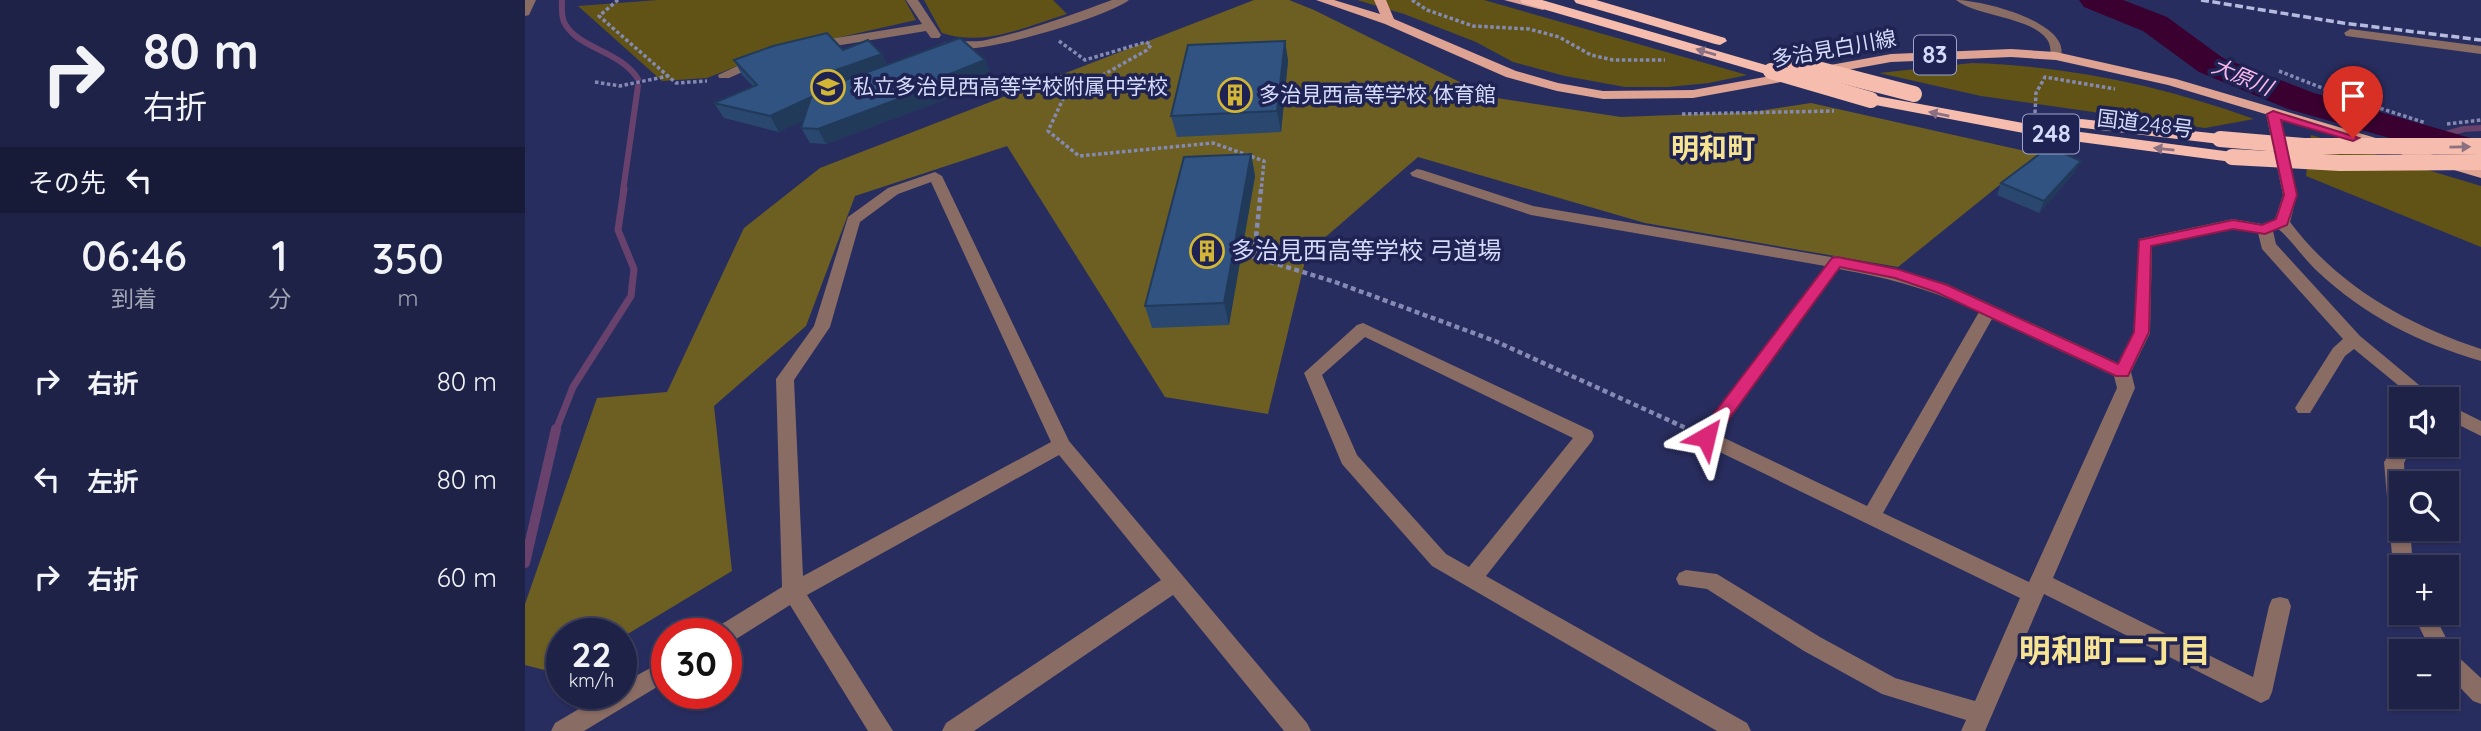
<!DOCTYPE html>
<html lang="ja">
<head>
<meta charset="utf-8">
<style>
	:root { --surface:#1e2247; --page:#262a4e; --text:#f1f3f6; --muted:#a1a4b4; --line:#3c3f60 }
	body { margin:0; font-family:Quicksand,"Noto Sans JP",sans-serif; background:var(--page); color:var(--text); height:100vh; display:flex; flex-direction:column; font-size:26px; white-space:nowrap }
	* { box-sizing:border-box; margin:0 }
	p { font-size:23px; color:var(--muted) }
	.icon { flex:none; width:38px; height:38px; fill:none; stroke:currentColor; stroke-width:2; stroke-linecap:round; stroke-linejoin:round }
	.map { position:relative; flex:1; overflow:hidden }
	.drawer { display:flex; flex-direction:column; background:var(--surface); width:525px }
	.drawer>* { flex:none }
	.top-card { background:#1e2247; color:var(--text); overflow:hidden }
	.buttons { position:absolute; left:1864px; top:387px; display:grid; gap:14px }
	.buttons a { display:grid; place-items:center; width:70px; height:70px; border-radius:0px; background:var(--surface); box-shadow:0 2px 5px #0004,0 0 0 2px var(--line); font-size:35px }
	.speed { position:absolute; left:21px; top:618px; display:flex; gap:14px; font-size:35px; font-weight:700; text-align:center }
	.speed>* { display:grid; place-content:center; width:91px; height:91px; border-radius:50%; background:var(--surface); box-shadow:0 2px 5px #0004,0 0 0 2px var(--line); line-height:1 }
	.speed small { font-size:18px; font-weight:400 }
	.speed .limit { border:10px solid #d22; background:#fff; color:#111 }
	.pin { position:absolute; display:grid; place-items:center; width:60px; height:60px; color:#fff; margin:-72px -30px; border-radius:50% 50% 50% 0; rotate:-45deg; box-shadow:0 0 7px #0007 }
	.pin .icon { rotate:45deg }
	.me { position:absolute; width:77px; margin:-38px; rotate:37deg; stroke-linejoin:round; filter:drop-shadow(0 0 5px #0008) }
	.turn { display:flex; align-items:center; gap:24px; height:147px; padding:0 28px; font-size:32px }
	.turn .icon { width:91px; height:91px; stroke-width:2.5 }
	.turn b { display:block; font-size:49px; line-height:60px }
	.then { display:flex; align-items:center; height:66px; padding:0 28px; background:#0003; gap:14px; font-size:26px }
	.eta { display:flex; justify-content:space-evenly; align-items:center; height:119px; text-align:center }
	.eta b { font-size:42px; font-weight:600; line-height:49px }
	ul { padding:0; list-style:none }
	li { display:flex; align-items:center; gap:21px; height:98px; padding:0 28px }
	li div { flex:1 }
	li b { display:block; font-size:26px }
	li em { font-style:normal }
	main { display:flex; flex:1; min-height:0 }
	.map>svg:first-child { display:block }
</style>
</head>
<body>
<main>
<section class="drawer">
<div class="top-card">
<div class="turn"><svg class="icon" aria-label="right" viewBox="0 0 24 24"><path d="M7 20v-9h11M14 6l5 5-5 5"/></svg><div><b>80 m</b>右折</div></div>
<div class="then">その先<svg class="icon" aria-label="left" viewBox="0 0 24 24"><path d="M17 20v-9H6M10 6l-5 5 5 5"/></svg></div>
</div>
<div class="eta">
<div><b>06:46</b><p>到着</p></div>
<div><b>1</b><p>分</p></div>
<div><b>350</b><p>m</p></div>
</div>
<ul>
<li><svg class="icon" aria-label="right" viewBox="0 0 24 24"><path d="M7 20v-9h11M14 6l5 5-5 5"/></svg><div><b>右折</b></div><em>80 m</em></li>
<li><svg class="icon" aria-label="left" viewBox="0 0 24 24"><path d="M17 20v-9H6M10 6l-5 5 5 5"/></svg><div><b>左折</b></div><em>80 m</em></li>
<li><svg class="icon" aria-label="right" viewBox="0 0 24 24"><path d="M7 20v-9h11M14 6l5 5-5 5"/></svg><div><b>右折</b></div><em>60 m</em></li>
</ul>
</section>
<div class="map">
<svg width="1956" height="731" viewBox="0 0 1956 731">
	<rect width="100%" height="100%" fill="#282d5f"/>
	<g fill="#615315">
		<path d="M133 0H380L391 20 245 53 182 78 137 81 53 6Z"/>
		<path d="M399 0H528L542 14C499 27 461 47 417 33Z"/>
		<path d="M832 0H959L1222 75 1184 83 1143 87H1100L1040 76 988 62 951 42 879 14Z"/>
		<path d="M1447 63C1545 66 1637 86 1729 119L1680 128 1456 96 1354 73Z"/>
		<path d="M1786 135 1956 186V247L1781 176Z"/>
	</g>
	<path fill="#6d5f22" d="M729 0H764L789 10 965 97 1096 117 1227 112 1286 103 1513 154 1373 267 1120 223 893 157 782 253 743 414 640 397 482 146 330 196 281 326 189 406 207 571 96 638V634H37L35 674 0 665V604L72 398 142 392 219 228 295 168Z"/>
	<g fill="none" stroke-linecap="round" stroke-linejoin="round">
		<g stroke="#68426d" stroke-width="6">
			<path d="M37 0C37 7 36 15 39 22 52 49 95 50 113 79"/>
			<path d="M1906 138 1939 129 1956 128"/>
			<path d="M98 191 113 86"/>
		</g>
		<path stroke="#68426d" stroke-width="7" d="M31 430 48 387 106 296 109 269 93 230 99 189"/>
		<path stroke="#68426d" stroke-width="10" d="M0 563 31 429"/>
		<path fill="#390030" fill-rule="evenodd" d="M1554 0H1598L1642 17 1698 58 1789 93 1956 141V164L1763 109 1674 72 1618 31 1559 7Z"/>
		<g stroke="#848ab2" stroke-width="3.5" stroke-dasharray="3.5 2.5" stroke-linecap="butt">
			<path d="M93 0 74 16 151 83 182 81"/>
			<path d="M887 0 902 10 948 26 1004 29 1034 37 1066 55 1088 60H1140"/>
			<path d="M534 41 560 60 621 42 626 45 622 50 539 97 523 131 554 156 688 143 739 161 736 191"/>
			<path d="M1754 71 1820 97 1901 123"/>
			<path d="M70 82 95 86 143 76"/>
			<path d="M1510 113 1511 93 1520 77 1590 89"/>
			<path d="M1157 114 1309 111"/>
			<path d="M1922 124 1956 120"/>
		</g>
		<path stroke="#848ab2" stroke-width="4.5" stroke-dasharray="5 3.5" stroke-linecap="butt" d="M736 189 729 257 810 282 970 341 1163 429"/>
		<g fill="#896c64" fill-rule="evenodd">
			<path d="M0 0H11L4 15 0 16Z"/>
			<path d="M381 0H393L416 35 414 38H406L401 31 286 50 280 46 286 42 397 24Z"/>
			<path d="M587 0H604C583 17 434 63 413 46 424 37 446 44 461 40 504 31 546 15 587 0Z"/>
			<path d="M1431 0C1457 0 1550 23 1535 59H1527C1525 54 1526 48 1524 43 1512 17 1452 17 1431 0Z"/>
			<path d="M1825 29 1956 46V54L1821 36 1819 33Z"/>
			<path d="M236 55 242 59 240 62 204 78H194L193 75Z"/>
			<path d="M1748 110 1755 114 1772 195 1765 222C1813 286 1881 324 1956 349V361C1894 343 1840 316 1792 271 1778 258 1766 239 1752 228L1748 231 1751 244 1835 336 1911 399H1890L1829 349 1820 356 1785 413H1773L1770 408 1773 403 1808 348 1818 339 1737 249 1733 233 1708 229 1627 246 1625 333 1606 372 1610 388 1528 578 1728 677 1744 606 1747 599 1755 597 1763 599 1766 606 1747 692 1744 699 1736 703 1728 699 1519 594 1460 731H1436L1441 720 1357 694 1279 651 1182 589 1154 585 1151 579 1154 573 1161 570 1192 574 1295 637 1370 678 1450 701 1495 598 1174 442 1172 437 1300 266 1006 215 887 176 885 173 892 169 897 170 1008 206 1306 257 1312 256 1319 260 1372 269 1422 284 1593 363 1609 333 1614 239 1708 219 1737 224 1750 219 1758 195 1741 114ZM1314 269C1368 279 1405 289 1454 312L1342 506 1193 435ZM1467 319 1589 376 1592 388 1504 582 1358 513Z"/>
			<path d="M410 172 417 176 544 441 782 723 786 731H759L648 595 449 731H417L421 723 636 580 534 455 282 595 368 731H343L265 605 208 641 201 643V634H189L192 627 257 587 251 379 289 326 323 217 363 188ZM406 182 526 442 278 576 269 380 305 327 335 222 373 194Z"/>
			<path d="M838 323 1067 431 1069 436 1067 441 961 576 1222 723 1226 731H1192L907 566 817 464 779 373 832 325ZM840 337 1048 438 944 567 921 554 832 455 797 375Z"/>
			<path d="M1922 404 1956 421V436L1922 419Z"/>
			<path d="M1876 438V444H1889L1879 463 1880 483H1876V528H1885L1888 567H1876V575L1871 573 1868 567 1859 462Z"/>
			<path d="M1887 612H1908L1928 652 1956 678V704L1948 701 1922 674V651H1906Z"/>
			<path d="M142 659V681L59 731H26L30 723 81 693H96V684Z"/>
		</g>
		<g fill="#dea393" fill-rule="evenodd">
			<path d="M791 0H809L855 14 849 0H861L869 19 991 71 1033 83 1078 91 1168 90 1366 54 1486 49 1531 52 1651 79 1956 169V178L1643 85 1531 60 1486 57 1366 62 1168 98 1078 99 1032 91 981 77 860 24Z"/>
			<path d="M979 0H1004L1024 6 1018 10Z"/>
		</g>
		<g fill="#f6bdae" fill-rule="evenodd">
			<path d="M995 0H1017L1251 68 1254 71 1251 74H1241L997 3Z"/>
			<path d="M1049 0H1071L1200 38 1202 41 1195 45 1190 44 1051 3Z"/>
			<path d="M1346 95 1525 128 1707 152 1716 157 1707 162 1525 138 1340 103 1338 100Z"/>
			<path d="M1556 119 1695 134 1703 139 1695 144 1550 127 1548 124 1550 121Z"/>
		</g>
		<path stroke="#b5bbde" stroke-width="3.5" stroke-dasharray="8 3.5" stroke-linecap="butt" d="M1676 0 1818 23 1956 40"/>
		<g stroke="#f6bdae" stroke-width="16">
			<path d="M1269 63 1389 94"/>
			<path d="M1246 71 1346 100"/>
			<path d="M1695 139 1779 146H1956"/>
			<path d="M1707 157 1815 163 1956 162"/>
		</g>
	</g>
	<g fill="#29476f">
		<path d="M760 41 763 61 756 132 652 137 646 116Z"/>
		<path d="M318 50 357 54 362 65 460 60 466 75 432 89 434 94 301 144 285 143 276 128 278 120 254 132 199 118 189 103 228 86 217 75 209 60Z"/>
		<path d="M726 154 730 176 704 325 627 328 620 306Z"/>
		<path d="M1550 172 1514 213 1472 195 1476 183Z"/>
	</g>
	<g fill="#223a5a">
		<path d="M760 41 763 61 756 132 752 111Z"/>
		<path d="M357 54 364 69 302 92 293 86 294 76Z"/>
		<path d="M460 60 466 75 432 89 434 94 301 144 293 129 422 75Z"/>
		<path d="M286 97 295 113 254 132 245 116Z"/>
		<path d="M726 154 730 176 704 325 699 303Z"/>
		<path d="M1556 161 1550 172 1514 213 1519 201Z"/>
	</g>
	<g fill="#305381" stroke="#223a5a" stroke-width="2">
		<path d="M302 33 318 50 343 40 357 54 294 76 293 86 299 88 435 38 460 60 422 75 427 79 293 129 276 128 286 97 245 116 189 103 232 85 209 60 248 46Z"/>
		<path d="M760 41 752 111 646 116 663 45Z"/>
		<path d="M1524 147 1556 161 1519 201 1476 183Z"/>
		<path d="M726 154 699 303 620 306 659 157Z"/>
	</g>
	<defs><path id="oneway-solid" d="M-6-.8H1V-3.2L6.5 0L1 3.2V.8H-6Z" transform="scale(1.75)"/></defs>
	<g fill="#8a7080">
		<use href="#oneway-solid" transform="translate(1181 52) rotate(-164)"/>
		<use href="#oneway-solid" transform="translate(1414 114) rotate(-169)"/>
		<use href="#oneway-solid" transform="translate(1935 147) rotate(-1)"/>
		<use href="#oneway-solid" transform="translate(1639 149) rotate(-174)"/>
	</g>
	<path fill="#db2777" stroke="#8e194d" stroke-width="2" d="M1748 111 1834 138 1828 141 1756 120 1772 195 1762 225 1740 234 1708 229 1626 246 1624 332 1603 376H1591L1411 292 1370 278 1315 267 1187 442H1175L1173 437 1175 432 1307 258 1312 257 1372 269 1422 285 1593 364 1609 332 1614 240 1708 220 1737 225 1751 219 1759 195 1742 114Z"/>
	<defs>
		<g id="school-ring" transform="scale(1.75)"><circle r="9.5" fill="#1f2353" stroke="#d3b635" stroke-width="1.5"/><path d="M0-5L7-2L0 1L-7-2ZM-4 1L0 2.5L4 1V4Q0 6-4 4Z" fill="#d3b635"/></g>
		<g id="building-ring" transform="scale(1.75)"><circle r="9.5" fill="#1f2353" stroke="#d3b635" stroke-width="1.5"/><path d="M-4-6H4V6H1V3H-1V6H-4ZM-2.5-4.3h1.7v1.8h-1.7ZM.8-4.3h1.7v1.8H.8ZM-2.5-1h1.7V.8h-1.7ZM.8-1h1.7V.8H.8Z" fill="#d3b635"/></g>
	</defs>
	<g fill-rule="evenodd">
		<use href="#school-ring" x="303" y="87"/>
		<use href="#building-ring" x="710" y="95"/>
		<use href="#building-ring" x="682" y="251"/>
	</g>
	<g text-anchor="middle" stroke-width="7" stroke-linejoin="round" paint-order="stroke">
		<g font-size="21" fill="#d5dbfb" stroke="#1f2353">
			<text transform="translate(1309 49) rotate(-10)" y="7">多治見白川線</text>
			<text transform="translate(1620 124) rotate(7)" y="7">国道248号</text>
		</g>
		<g font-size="21" font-style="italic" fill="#f9b7e9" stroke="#1f2353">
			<text transform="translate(1717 77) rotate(23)" y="7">大原川</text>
		</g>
		<g font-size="21" fill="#d5dbfb" stroke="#1f2353" text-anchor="start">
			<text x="328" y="94">私立多治見西高等学校附属中学校</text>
			<text x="734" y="102">多治見西高等学校 体育館</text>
		</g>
		<g fill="#1f2353" stroke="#9ea4c9" stroke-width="2">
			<rect x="1389" y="35.5" width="42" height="39" rx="5"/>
			<rect x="1498" y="114.5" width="56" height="39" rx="5"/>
		</g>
		<g font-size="23" font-weight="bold" fill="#d5dbfb">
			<text x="1410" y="63">83</text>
			<text x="1526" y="142">248</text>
		</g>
		<g font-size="24" fill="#d5dbfb" stroke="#1f2353" text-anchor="start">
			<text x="706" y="259">多治見西高等学校 弓道場</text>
		</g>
		<g font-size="28" font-weight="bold" fill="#f6e394" stroke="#1f2353">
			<text x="1188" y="158">明和町</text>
		</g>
		<g font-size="32" font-weight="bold" fill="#f6e394" stroke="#1f2353">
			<text x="1590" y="662">明和町二丁目</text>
		</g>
	</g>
</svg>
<div class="buttons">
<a><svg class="icon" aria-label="sound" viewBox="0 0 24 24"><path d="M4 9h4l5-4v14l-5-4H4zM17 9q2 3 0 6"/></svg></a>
<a><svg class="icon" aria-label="search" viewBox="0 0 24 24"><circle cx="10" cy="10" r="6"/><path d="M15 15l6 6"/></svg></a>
<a>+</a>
<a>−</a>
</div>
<div class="speed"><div>22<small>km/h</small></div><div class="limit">30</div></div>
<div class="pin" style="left:1828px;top:138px;background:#d93025"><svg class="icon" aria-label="arrive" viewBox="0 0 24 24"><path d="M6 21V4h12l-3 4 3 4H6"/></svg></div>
<svg class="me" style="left:1181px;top:437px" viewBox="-20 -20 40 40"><path d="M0-17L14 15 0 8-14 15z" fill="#db2777" stroke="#fff" stroke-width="4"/></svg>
</div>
</main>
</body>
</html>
